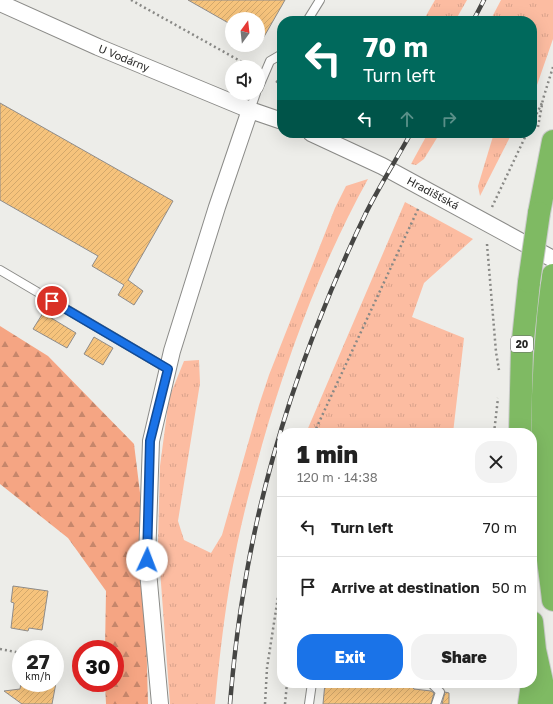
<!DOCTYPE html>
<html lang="en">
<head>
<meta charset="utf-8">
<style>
	:root { --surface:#fff; --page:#f2f2f2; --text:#222; --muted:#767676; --line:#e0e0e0; --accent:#1a73e8 }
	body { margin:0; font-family:"Golos Text",sans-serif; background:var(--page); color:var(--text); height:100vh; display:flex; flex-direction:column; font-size:15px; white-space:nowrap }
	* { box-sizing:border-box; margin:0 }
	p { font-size:13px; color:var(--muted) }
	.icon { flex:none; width:22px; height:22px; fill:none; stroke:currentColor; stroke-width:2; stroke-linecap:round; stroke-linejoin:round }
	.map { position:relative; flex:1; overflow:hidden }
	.side { position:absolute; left:277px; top:428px; width:260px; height:260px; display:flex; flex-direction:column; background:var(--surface); border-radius:16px; box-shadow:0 4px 16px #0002 }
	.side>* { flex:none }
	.hud { position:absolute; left:277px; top:16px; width:260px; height:122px; border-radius:16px; box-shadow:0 4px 16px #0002; background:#00695c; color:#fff; overflow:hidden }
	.needle { width:26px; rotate:15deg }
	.tools { position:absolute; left:225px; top:12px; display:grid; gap:8px }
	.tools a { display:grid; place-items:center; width:40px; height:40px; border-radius:50%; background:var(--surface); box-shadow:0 4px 16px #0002; font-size:20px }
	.speed { position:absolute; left:12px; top:640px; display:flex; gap:8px; font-size:20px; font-weight:700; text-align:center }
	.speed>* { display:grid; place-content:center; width:52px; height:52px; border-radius:50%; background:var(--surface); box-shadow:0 4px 16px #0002; line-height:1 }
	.speed small { font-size:10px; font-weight:400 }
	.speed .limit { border:6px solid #d22; background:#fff; color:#111 }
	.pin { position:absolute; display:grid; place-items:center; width:34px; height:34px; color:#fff; margin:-17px; border:2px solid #fff; border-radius:50%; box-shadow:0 1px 4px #0007 }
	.me { position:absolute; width:44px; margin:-22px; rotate:2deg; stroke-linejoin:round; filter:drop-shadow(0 0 3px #0008) }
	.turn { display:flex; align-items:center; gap:14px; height:84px; padding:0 20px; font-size:18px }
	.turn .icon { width:52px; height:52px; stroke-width:2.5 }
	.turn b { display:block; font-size:28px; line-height:34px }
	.lanes { display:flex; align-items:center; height:38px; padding:0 20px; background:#0003; justify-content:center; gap:20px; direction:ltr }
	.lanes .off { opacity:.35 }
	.round { display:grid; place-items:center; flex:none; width:42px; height:42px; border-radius:16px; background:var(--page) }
	.head { display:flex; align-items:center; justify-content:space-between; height:68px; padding:0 20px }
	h1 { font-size:24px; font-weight:800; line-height:30px }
	.cta { display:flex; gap:8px; margin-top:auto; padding:8px 20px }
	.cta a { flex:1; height:46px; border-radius:16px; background:var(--accent); color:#fff; font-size:16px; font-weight:800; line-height:46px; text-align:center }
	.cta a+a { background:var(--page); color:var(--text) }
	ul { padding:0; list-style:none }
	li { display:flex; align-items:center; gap:12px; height:60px; padding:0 20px; border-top:1px solid var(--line) }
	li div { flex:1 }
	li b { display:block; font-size:15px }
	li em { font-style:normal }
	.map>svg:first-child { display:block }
</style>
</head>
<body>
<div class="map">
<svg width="553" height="704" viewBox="0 0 553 704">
	<defs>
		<pattern id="grass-tufts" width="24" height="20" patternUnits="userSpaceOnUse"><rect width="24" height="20" fill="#fcbca1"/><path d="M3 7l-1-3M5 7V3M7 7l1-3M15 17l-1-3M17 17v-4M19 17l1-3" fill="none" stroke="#d8a28b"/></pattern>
		<pattern id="forest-firs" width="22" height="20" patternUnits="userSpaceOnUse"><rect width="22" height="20" fill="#f5a583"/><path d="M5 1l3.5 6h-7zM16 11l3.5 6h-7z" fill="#c6866b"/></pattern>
		<pattern id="building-hatch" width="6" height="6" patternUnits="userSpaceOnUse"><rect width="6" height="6" fill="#f6c37c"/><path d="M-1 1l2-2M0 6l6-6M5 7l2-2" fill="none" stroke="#d3a86b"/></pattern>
	</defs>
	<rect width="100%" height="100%" fill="#edede9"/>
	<g fill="url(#grass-tufts)">
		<path d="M435 0H467L455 21H423Z"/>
		<path d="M501 0H553V39L537 85 532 95V21H490Z"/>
		<path d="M428 133H440L424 159 416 165 411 164Z"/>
		<path d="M494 133H512L480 196 478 186Z"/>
		<path d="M368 179C322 262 288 354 262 445 253 478 244 511 237 545 226 598 220 651 215 704H170L158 543 160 466 169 398 184 361 199 360 200 383 178 521 184 540 211 553 222 535 259 405 269 375 335 208 346 186Z"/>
		<path d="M405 202 473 239 424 283 412 317 464 338 453 433H306Z"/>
	</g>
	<path fill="url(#forest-firs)" d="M0 326 48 356 134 444 143 517 148 704H106L105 683H115V649H105L106 591 68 538 0 484Z"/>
	<g fill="url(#building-hatch)" stroke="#8f8c8a">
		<path d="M188 0H285L261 42 258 40V19H232V25Z"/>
		<path d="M0 103 173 201 128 280 143 291 134 305 118 295 124 285 92 266 98 256 0 200Z"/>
		<path d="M43 313 76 333 67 348 33 329Z"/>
		<path d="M94 337 113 348 103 365 84 354Z"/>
		<path d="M13 586 48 591 42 630 29 628 28 631 11 628 14 603 11 602Z"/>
		<path d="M21 683H56L52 704H22L4 691 20 689Z"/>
		<path d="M325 683H409L414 689 431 691 434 693 431 704H323Z"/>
		<path d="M445 692 449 693V704H442Z"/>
	</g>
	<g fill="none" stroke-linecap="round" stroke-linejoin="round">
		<g stroke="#8b8b88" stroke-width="10">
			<g id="lane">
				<path d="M307 21 320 0"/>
				<path d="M258 89 270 61 282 54"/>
				<path d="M250 110 256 93"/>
				<path d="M0 270 168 369"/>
				<path d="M431 683 440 692 436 704"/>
				<path d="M309 704 312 683"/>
			</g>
		</g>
		<g stroke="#8b8b88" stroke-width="18">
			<g id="street">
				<path d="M0 3 98 47 250 110 282 121"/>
				<path d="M311 133 382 166 553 259"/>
				<path d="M160 704 147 560 151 441 172 351 217 207 250 110"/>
			</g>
		</g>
		<g stroke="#cbcbcb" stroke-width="24">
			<g id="highway">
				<path d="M539 213 553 141"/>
				<path d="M553 275C541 362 540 456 546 543 548 562 551 581 553 600"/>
				<path d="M520 433 522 349 529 282"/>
				<path d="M532 622 535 650 547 704"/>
				<path d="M529 704 534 671"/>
			</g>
		</g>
		<g stroke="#898986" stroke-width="2.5" stroke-dasharray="2 3" stroke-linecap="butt">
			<path d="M131 0 251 67"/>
			<path d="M276 81 282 85"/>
			<path d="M532 123 542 103"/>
			<path d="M538 127 543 99 553 67"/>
			<path d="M492 207 527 133"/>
			<path d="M487 244 496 352 499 370"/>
			<path d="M314 433 419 207"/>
			<path d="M494 433 498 398"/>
			<path d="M0 649 21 653"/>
			<path d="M265 704 267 668 282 571"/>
			<path d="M285 704 287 683"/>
		</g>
		<use href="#lane" stroke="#fff" stroke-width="8"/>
		<use href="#street" stroke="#fff" stroke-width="16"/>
		<use href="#highway" stroke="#7fba63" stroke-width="22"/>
		<g stroke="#464644" stroke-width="4.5">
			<g id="rail">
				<path d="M473 21 484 0"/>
				<path d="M230 704C233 668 237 631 243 595 263 465 309 331 366 213 380 185 396 160 411 133"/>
			</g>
		</g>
		<use href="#rail" stroke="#fffffe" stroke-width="3" stroke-dasharray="9" stroke-linecap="butt"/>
		<g stroke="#cbcbcb" stroke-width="24" stroke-linecap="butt">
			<path id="highway-bridge" d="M529 282 539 213"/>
		</g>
		<use href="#highway-bridge" stroke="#7fba63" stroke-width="22"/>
	</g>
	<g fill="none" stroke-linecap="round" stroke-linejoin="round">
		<g stroke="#114b97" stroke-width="10">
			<path id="route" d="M52 301 168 369 150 441 147 560"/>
		</g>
		<use href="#route" stroke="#1a73e8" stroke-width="7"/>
	</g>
	<g text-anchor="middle" stroke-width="4" stroke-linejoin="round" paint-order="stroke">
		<rect fill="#fffffe" stroke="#686868" stroke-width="1" x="511" y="336" width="22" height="16" rx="3"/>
		<g font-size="10" font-weight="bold" fill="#282827">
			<text x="522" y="348">20</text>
		</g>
		<g font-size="11" fill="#282827" stroke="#fffffe">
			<text transform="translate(124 58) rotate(22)" y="4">U Vodárny</text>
			<text transform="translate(433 193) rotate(28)" y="4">Hradišťská</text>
		</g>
	</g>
</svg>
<div class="tools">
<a><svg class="needle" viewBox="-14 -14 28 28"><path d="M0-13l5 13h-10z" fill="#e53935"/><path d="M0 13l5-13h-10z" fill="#767676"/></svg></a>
<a><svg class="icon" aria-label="sound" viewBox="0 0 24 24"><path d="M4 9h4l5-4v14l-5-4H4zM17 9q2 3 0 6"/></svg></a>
</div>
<div class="speed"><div>27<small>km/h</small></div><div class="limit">30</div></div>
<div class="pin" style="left:52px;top:301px;background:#d93025"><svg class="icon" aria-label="arrive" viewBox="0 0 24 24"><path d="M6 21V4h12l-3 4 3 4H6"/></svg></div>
<svg class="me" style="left:147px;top:560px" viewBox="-20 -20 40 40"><circle r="19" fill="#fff"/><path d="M0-13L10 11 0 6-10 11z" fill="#1a73e8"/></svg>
<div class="hud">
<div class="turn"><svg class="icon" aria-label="left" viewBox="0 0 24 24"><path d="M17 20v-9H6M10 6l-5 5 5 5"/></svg><div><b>70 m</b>Turn left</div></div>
<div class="lanes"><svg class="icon" aria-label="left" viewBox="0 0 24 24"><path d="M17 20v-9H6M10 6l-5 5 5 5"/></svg><svg class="icon off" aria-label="ahead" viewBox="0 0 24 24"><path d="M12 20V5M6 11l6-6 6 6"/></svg><svg class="icon off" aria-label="right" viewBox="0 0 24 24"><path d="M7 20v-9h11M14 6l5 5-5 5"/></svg></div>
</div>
<section class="side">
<div class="head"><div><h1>1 min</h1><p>120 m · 14:38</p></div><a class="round"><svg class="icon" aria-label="close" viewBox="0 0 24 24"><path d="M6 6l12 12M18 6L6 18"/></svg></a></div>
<ul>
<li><svg class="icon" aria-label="left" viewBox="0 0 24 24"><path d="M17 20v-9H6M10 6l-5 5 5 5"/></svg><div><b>Turn left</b></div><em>70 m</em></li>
<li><svg class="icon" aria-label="arrive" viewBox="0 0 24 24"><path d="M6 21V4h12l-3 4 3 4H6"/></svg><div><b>Arrive at destination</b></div><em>50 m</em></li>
</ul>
<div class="cta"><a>Exit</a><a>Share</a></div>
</section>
</div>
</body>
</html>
